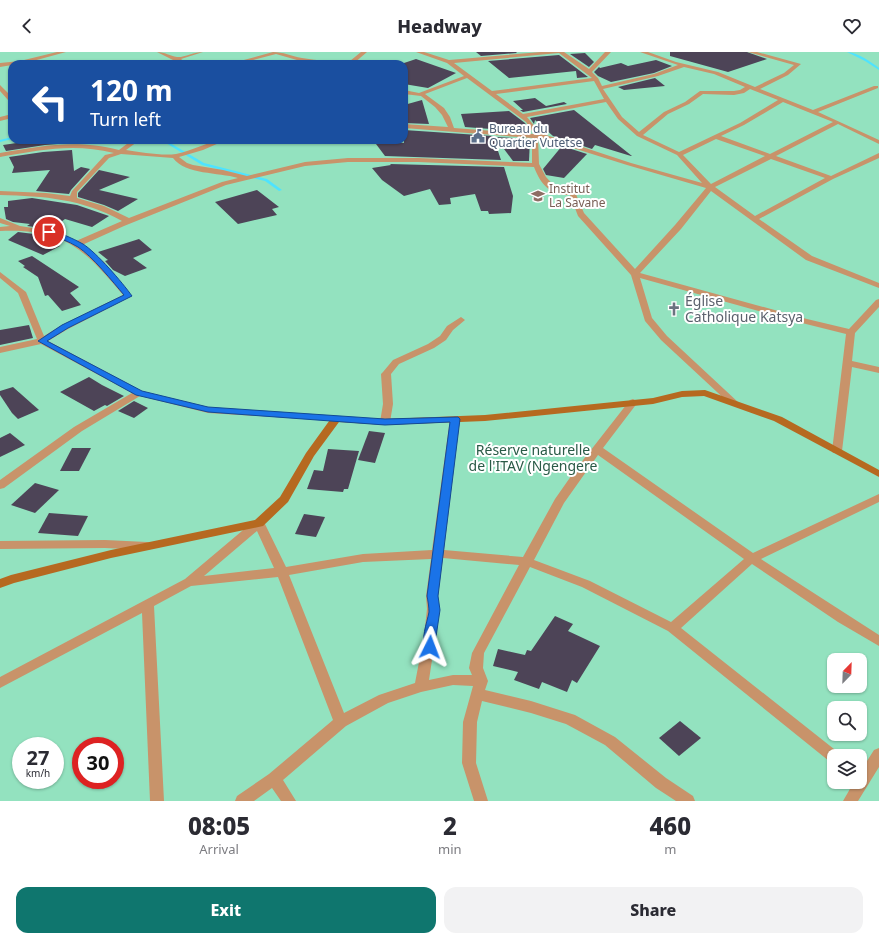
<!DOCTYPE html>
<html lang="en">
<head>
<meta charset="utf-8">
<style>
	:root { --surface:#fff; --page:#f2f2f3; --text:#2b2b33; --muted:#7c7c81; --accent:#0f766e }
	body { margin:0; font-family:"Noto Sans",sans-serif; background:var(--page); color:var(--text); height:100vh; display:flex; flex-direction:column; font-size:15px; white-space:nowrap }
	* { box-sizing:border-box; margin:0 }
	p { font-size:13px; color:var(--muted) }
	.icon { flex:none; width:22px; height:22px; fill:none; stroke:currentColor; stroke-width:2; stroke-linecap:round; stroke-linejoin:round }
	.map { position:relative; height:749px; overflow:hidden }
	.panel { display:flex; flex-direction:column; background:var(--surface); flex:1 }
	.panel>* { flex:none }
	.guide { position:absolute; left:8px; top:8px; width:400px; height:84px; border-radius:12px; box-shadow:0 1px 3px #0004; background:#1a4fa0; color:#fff; overflow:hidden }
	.needle { width:26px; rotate:23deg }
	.controls { position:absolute; left:827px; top:601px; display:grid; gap:8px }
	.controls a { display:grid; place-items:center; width:40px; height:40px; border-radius:8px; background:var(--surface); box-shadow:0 1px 3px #0004; font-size:20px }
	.speed { position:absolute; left:12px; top:685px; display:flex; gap:8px; font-size:20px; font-weight:700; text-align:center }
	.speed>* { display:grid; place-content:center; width:52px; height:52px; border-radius:50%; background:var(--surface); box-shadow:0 1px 3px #0004; line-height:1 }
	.speed small { font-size:10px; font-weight:400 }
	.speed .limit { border:6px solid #d22; background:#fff; color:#111 }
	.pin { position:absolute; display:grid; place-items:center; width:34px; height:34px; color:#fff; margin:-17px; border:2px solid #fff; border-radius:50%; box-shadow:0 1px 4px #0007 }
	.me { position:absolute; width:44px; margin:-22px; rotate:3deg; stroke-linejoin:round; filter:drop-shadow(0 0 3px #0008) }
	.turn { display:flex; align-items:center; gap:14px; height:84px; padding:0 16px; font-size:18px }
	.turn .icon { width:52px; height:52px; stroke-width:2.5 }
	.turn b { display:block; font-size:28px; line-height:34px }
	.eta { display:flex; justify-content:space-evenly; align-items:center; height:68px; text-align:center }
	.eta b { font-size:24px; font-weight:800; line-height:28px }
	.primary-button { display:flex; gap:8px; margin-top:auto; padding:8px 16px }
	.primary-button a { flex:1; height:46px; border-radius:12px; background:var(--accent); color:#fff; font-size:16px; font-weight:800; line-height:46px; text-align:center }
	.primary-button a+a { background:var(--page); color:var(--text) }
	header { display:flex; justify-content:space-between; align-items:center; height:52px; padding:0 16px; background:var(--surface); font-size:18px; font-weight:800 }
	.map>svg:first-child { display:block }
</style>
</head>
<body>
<header><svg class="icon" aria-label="back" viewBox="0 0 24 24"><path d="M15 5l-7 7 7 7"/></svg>Headway<svg class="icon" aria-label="heart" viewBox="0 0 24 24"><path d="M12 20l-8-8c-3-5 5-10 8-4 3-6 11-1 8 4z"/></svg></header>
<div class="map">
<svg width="879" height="749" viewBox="0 0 879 749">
	<rect width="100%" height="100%" fill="#ebe0f7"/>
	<path fill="#93e2bf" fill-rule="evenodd" d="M0 0H879V749H0ZM12 12H404V88H12ZM834 608H860V634H834ZM834 656H860V682H834ZM21 694H55V728H21ZM81 694H115V728H81ZM834 704H860V730H834Z"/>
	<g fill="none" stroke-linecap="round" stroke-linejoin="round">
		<g fill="#4ee3ff" fill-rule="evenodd">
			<path d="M847 0C857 0 871 10 879 16V18L865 9Z"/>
			<path d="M12 85V87L0 90V88Z"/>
			<path d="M161 88H165L204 111 267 127 282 138 279 139 265 129 202 113Z"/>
		</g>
	</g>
	<g fill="#4d4457">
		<path d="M476 0H516L517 1 481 4Z"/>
		<path d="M670 0H747L767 7 728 20 670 4Z"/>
		<path d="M585 1 594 10 589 15 570 2Z"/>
		<path d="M559 3 588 25 577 26 576 19 509 26 488 9Z"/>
		<path d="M416 7 456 21 428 36 404 32V11Z"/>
		<path d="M656 8 672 14 654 21 611 30 598 24 594 20 599 15 600 16 621 11 628 14Z"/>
		<path d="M655 26 665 34 624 38 618 35Z"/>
		<path d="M535 46 546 54 564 50 567 52 523 60 520 58H523L513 49Z"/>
		<path d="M422 48 429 72 404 71V53Z"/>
		<path d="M574 58 632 104H631L595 93 592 97 553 84 535 68 534 72 530 66Z"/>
		<path d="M509 59 525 71 531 80 465 75 461 62Z"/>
		<path d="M404 78 493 84 501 108 385 104 373 88 404 91Z"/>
		<path d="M495 85 530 87 529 109H513Z"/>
		<path d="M37 88H64V90L71 89V91L45 93 6 99 3 93Z"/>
		<path d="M562 94 587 102 564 126 546 123 543 117Z"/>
		<path d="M72 98 74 119 81 115 90 117 71 138 69 142 36 139 50 118 12 121 14 115 9 105 43 100Z"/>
		<path d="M390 112 504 115 513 144 511 161 489 162 488 159H481L475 142 450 146 451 152 439 153 430 137 404 144 382 128 372 116 391 113Z"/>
		<path d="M99 118 130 125 99 138 138 147 118 159 104 153 78 145V141Z"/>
		<path d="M257 138 279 155 272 157 277 163 238 172 215 150Z"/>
		<path d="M32 146 77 153 109 164 92 175 65 167 51 177 27 174 30 172 13 170 6 167 4 155H8V149Z"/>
		<path d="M18 180 42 183 38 186 60 194 43 203 8 188Z"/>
		<path d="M139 187 152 198 133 206 147 216 125 224 113 218 105 209 108 208 98 200Z"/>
		<path d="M32 204 79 235 70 241 81 253 62 259 48 243 45 244 38 225 23 215 25 214 18 209Z"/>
		<path d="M29 273 33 286 0 293V278Z"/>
		<path d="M89 325 102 333 124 344 107 354 105 353 94 359 60 340Z"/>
		<path d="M13 335 39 358 18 367 12 361 0 343V339Z"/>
		<path d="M134 349 148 356 134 366 118 359Z"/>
		<path d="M369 379 385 381 375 411 358 408Z"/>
		<path d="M10 381 25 393 0 405V386Z"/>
		<path d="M72 396H91L79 419H60Z"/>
		<path d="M328 397 359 399 348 437H344L343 440 307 437 314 418 323 419Z"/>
		<path d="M35 431 59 438 35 461 11 453Z"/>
		<path d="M49 461 88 464 78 484 38 481Z"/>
		<path d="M304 462 325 465 316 485 295 482Z"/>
		<path d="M555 564 573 572 568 579 600 594 577 631 572 628 567 640 542 630 539 637 514 628 518 620 493 614 498 597 525 603 527 598 531 599Z"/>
		<path d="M680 669 701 686 679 704 659 686Z"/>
	</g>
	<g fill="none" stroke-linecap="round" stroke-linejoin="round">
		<g fill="#c8936a" fill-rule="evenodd">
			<path d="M57 0H66L22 12H12V13L0 15V11L20 9Z"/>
			<path d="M157 0C165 0 170 4 177 5 183 6 194 0 203 0L181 7 188 12H181Z"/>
			<path d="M273 0C283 0 291 4 302 6 318 9 334 9 350 9L361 0H367L353 12 304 10 276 2 238 12H229Z"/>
			<path d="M416 0H424L449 8 541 0H564L589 17 605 0H611L592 20 598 26 602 34 654 22 678 13 640 0H648L676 10 718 20 755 35 784 21 794 13 748 0H757L801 12 788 23 760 37 813 58 874 34H878V36L818 60 879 88V92L838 72 776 104 831 124 879 101V106L833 127 759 167 812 204 879 231V236L806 208 711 139 681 177 640 221 807 267 849 277 876 248 879 247V255L855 281 852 309 879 315V321L852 315 842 399 841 401H833L832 399 846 282 802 271 640 226 652 266 667 284 739 351 737 353H731L661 288 645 269 631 223 578 164 570 143C550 143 541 133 534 115L418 110H348L305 114 226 133 124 174 82 193 104 210 132 244 68 277 48 289 142 339 174 347 208 355 336 364 340 365 341 367 340 369 208 361 140 344 82 379 4 436 0 437V428L74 375 132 341 41 292 0 301V295L37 287 18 241 0 226V220L26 240 44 284 62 273 123 243C84 197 65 176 0 179V175L10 174 0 171V166L20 174 52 179 76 189 122 169C82 147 45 144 0 143V139L46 141 70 144 72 139 105 103 114 101C74 91 40 98 0 105V101C44 94 74 87 119 98L132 88H138L137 90 126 98C141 100 161 104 176 102 193 99 209 88 226 88L203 98 179 105 187 111 193 113 223 118 247 124 305 110 348 106H418L532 111V86L404 76V72L448 75 442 63 435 55 421 44 404 42V38L419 41 464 24 447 11ZM559 1 592 26 492 39 454 11ZM684 15 714 22 745 35 740 38 734 39H700L685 50 664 60 639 80 622 65 603 37 658 24ZM467 26 526 70 534 82 454 76 450 65 444 56 425 42ZM594 29 604 47 523 62 496 42ZM750 37 778 48 740 71 679 100 643 83 668 62 689 52 703 42 734 43 744 41ZM606 50 618 67 637 84 677 103 702 131 631 111 540 81 527 65ZM783 50 833 70 770 102 721 84 744 73ZM538 85 627 113 706 136 675 173 635 217 584 161 575 140 558 138 546 125 539 112ZM716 87 765 104 711 132 683 103ZM121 102 173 106C186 123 218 120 238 126L222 130 129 166 104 154 77 146V140L109 106ZM771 107 825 126 755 164 715 135Z"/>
			<path d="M0 33 12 45V55L10 54 8 48 0 39Z"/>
			<path d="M12 62V66L0 69V65Z"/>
			<path d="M461 265 465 268 453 278 446 288 434 296 399 312 391 322 393 352 390 370 389 372H381L380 370 383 352 381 322 383 320 393 308 428 292 440 284 447 274Z"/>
			<path d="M633 347 638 350 603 396 753 501 879 442V450L761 507 879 583V594L838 570 752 512 681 576 839 701 841 704H834V711L829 709 668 579 582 535 530 515 484 601 483 616 488 629 485 638 531 649 575 663 615 685 666 726 693 744 695 749H676L656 736 605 693 566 672 531 661 482 649 477 670 476 711 488 749H474L462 711 463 670 473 634 453 633 421 640 388 651 346 674 283 728 296 749H281L272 736 254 749H235L237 744 269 722 333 668 278 525 191 534 154 554 164 749H150L142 561 0 636V625L185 527 255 468H263L286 515 363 502 432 498 450 367 455 364 460 367 444 498 523 505 555 447 576 417 630 348ZM598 403 744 507 671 570 590 529 534 508 564 451ZM257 479 274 516 204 524ZM443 506 519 513 472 601 469 616 472 623H453L429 628 439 561 438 544ZM431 507 426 544 427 557 424 584 415 631 379 643 344 661 289 523 363 510Z"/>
			<path d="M105 488 147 490 151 491 153 494 151 497 147 498 105 496 0 497V489Z"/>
			<path d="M879 696V715L858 749H843L854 730H860V720L874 698Z"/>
		</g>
		<path fill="#b66920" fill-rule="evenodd" d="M705 338 782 365 879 418V425L774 369 704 344 682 345 653 352 485 369 385 373 339 370 314 404 288 450 263 474 111 506 14 531 0 536V527L11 523 111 498 255 468 280 445 306 401 332 365 385 367 485 363 653 346 682 339Z"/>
	</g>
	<path fill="#1a73e8" stroke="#114b97" d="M49 178C61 181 72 186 83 192 97 201 122 230 132 244L68 276 47 289 142 339 208 355 385 367 458 365 460 367 438 544 440 558 434 598 430 599 426 598C420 588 427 571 429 560 429 555 428 549 427 544L450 370 385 373 208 360 136 343 38 289 62 273 124 243C113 230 92 204 78 195 68 189 57 185 46 182L45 180Z"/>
	<defs>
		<g id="civic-bare" transform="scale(1.08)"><path d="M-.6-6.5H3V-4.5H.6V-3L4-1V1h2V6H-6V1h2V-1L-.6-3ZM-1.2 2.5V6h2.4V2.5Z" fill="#5c6f8a" stroke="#fff" stroke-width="2.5" paint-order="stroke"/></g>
		<g id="school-bare" transform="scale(1.08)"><path d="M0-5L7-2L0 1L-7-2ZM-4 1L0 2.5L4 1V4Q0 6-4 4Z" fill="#8d6e63" stroke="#fff" stroke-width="2.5" paint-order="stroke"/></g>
		<g id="church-bare" transform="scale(1.08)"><path d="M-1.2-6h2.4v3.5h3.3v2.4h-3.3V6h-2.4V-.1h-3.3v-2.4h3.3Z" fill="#6b7280" stroke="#fff" stroke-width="2.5" paint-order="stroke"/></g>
	</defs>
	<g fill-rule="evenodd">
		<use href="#civic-bare" x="478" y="84"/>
		<use href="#school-bare" x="538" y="144"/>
		<use href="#church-bare" x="674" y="257"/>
	</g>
	<g text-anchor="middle" stroke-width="4" stroke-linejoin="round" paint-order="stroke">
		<g font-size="12" fill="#4e5e75" stroke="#fff" text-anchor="start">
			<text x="489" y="81">Bureau du<tspan x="489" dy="14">Quartier Vutetse</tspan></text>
		</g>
		<g font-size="12" fill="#785e54" stroke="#fff" text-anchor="start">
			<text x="549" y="141">Institut<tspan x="549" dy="14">La Savane</tspan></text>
		</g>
		<g font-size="14" fill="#5b616d" stroke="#fff" text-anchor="start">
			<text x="685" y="254">Église<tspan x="685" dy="16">Catholique Katsya</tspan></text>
		</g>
		<g font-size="14" fill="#2a5b47" stroke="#fff">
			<text x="533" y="403">Réserve naturelle<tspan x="533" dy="16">de l'ITAV (Ngengere</tspan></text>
		</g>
	</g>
</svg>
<div class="controls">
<a><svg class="needle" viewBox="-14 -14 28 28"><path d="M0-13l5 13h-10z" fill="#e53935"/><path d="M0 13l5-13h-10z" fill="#7c7c81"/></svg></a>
<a><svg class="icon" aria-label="search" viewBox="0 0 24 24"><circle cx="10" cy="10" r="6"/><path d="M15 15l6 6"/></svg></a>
<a><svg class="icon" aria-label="layers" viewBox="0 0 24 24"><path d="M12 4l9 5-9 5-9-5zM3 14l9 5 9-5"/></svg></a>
</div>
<div class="speed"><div>27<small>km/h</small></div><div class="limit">30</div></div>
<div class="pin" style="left:49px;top:180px;background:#d93025"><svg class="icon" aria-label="arrive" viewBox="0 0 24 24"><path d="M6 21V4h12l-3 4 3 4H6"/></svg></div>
<svg class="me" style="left:430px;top:595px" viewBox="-20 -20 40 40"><path d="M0-17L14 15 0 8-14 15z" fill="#1a73e8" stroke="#fff" stroke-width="4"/></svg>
<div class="guide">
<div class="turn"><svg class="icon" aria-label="left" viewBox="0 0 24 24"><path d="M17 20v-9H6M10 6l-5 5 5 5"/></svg><div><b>120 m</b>Turn left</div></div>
</div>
</div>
<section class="panel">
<div class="eta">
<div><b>08:05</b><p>Arrival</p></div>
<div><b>2</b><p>min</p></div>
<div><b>460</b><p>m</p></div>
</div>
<div class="primary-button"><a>Exit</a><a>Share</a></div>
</section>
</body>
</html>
